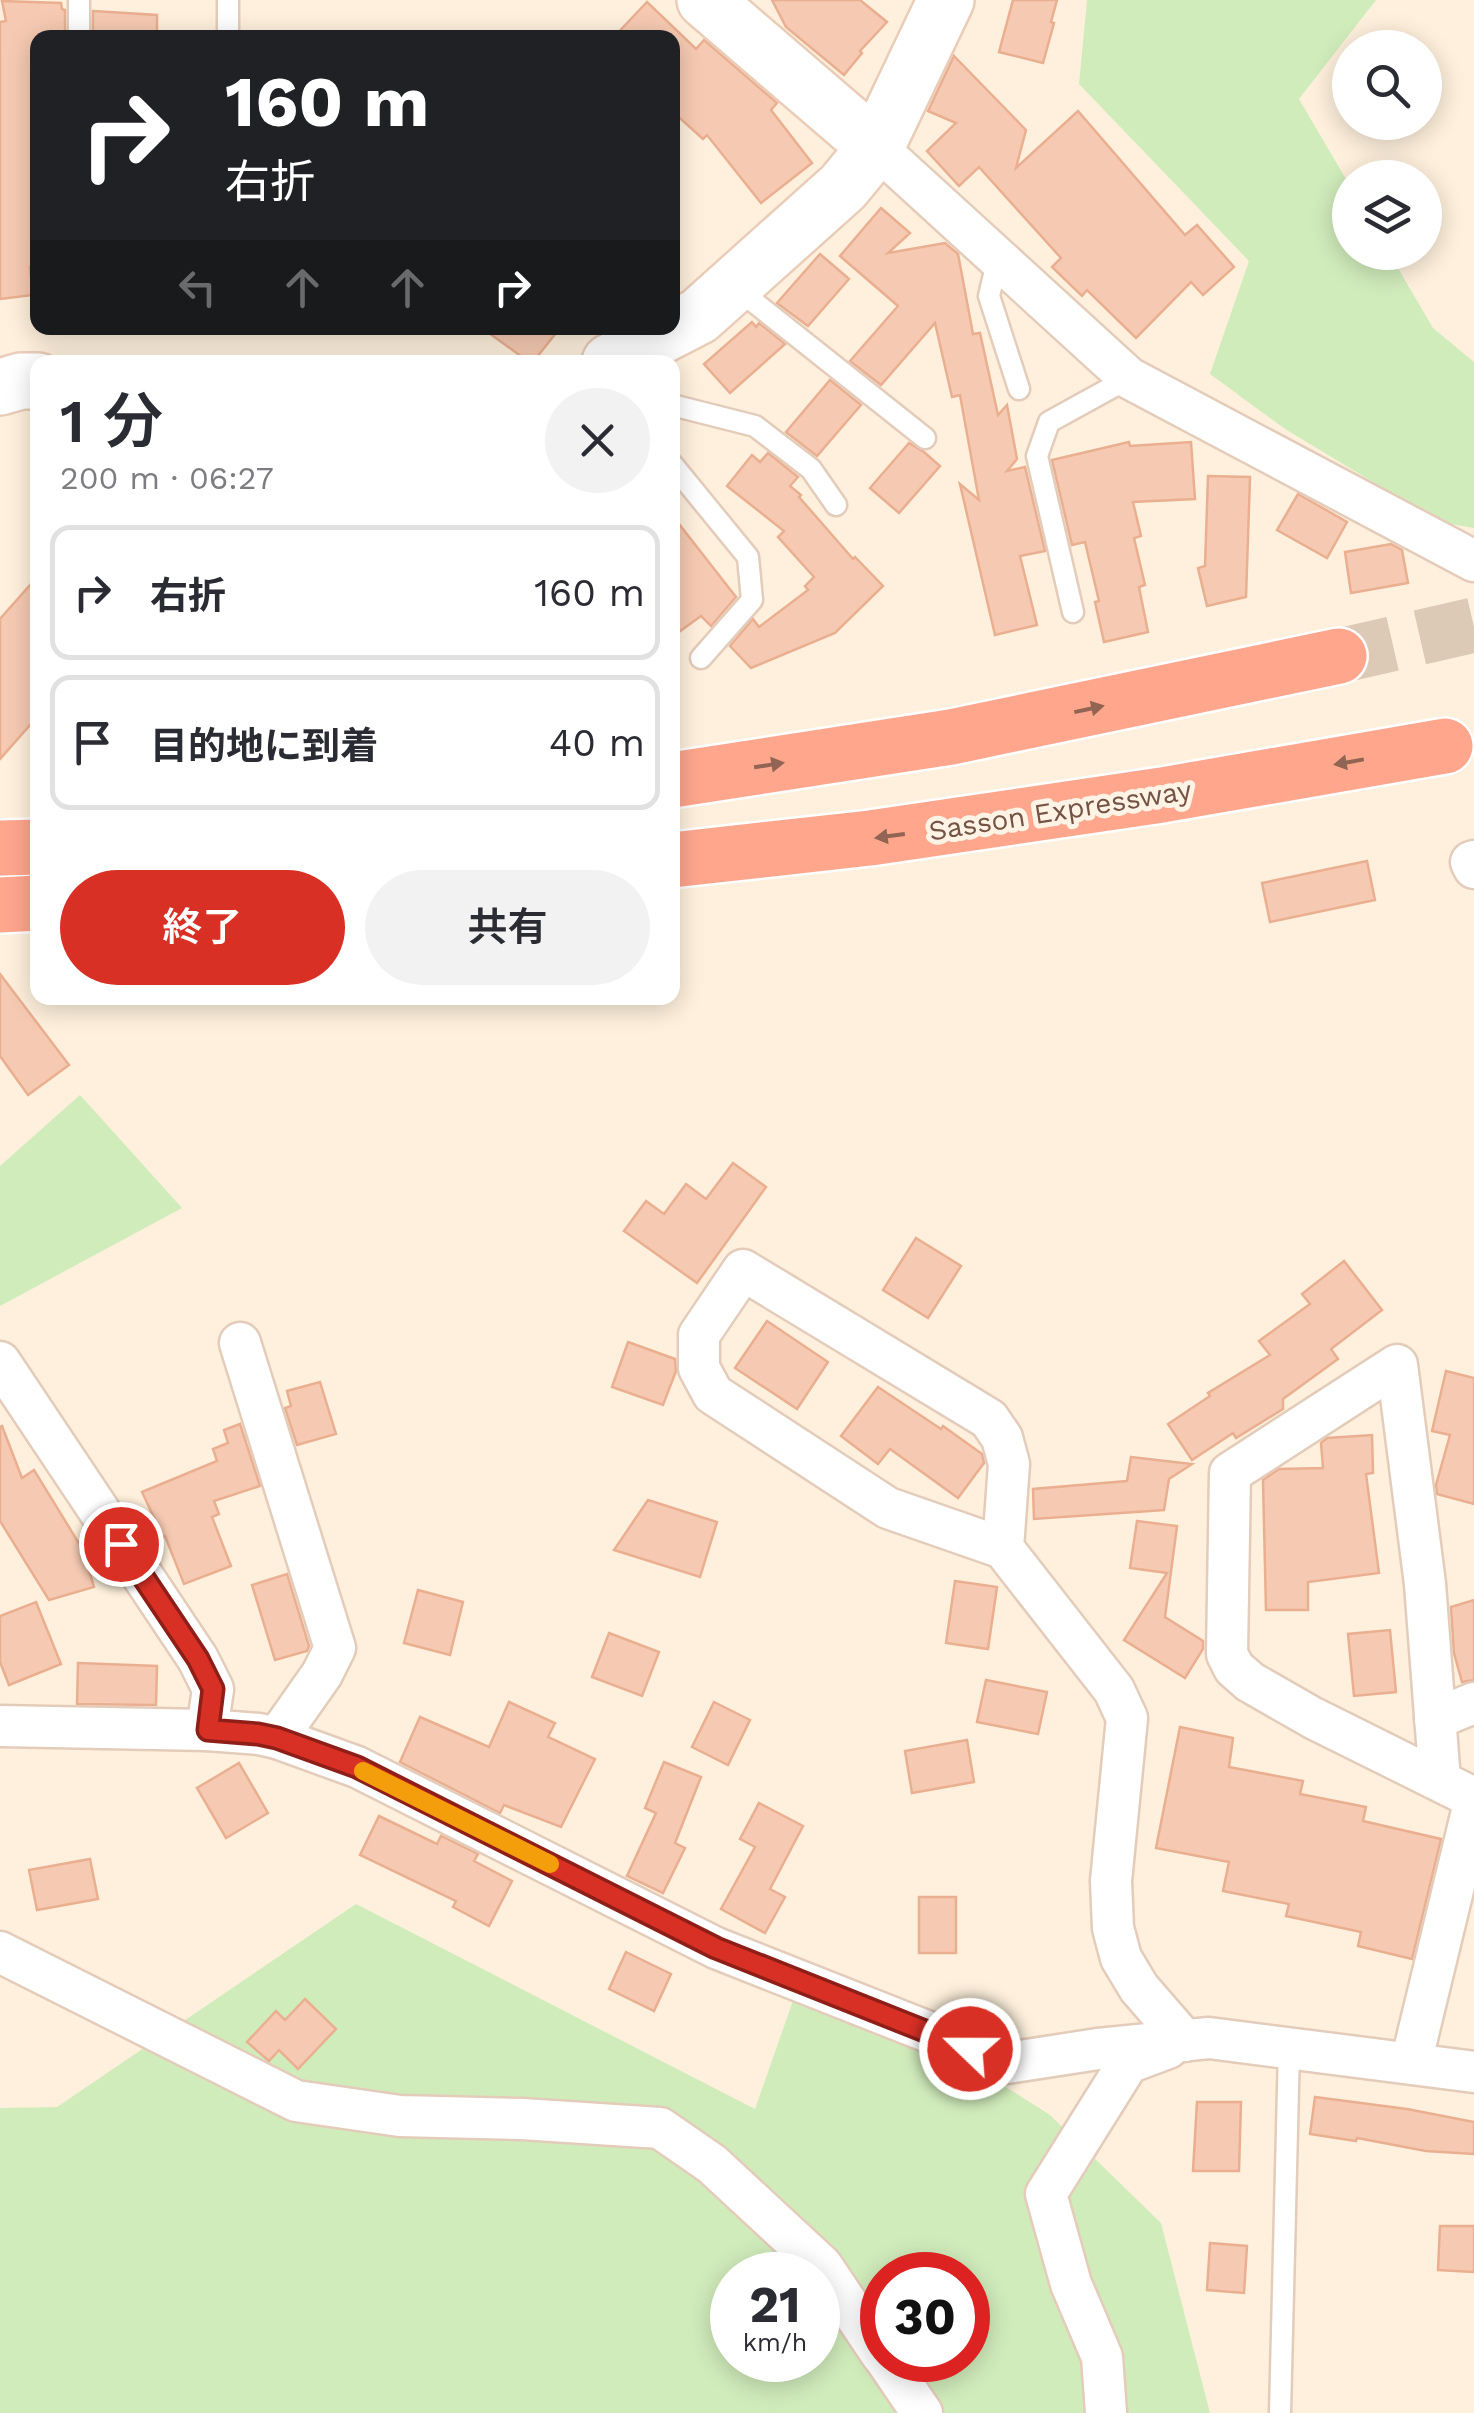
<!DOCTYPE html>
<html lang="ja">
<head>
<meta charset="utf-8">
<style>
	:root { --surface:#fff; --page:#f2f2f3; --text:#2b2b33; --muted:#7c7c81; --line:#e1e1e2; --accent:#d93025 }
	body { margin:0; font-family:"Work Sans","Noto Sans JP",sans-serif; background:var(--page); color:var(--text); height:100vh; display:flex; flex-direction:column; font-size:38px; white-space:nowrap }
	* { box-sizing:border-box; margin:0 }
	p { font-size:32px; color:var(--muted) }
	.icon { flex:none; width:55px; height:55px; fill:none; stroke:currentColor; stroke-width:2; stroke-linecap:round; stroke-linejoin:round }
	.map { position:relative; flex:1; overflow:hidden }
	.panel { position:absolute; left:30px; top:355px; width:650px; height:650px; display:flex; flex-direction:column; background:var(--surface); border-radius:20px; box-shadow:0 5px 25px #0003 }
	.panel>* { flex:none }
	.hud { position:absolute; left:30px; top:30px; width:650px; height:305px; border-radius:20px; box-shadow:0 5px 25px #0003; background:#202124; color:#fff; overflow:hidden }
	.buttons { position:absolute; left:1332px; top:30px; display:grid; gap:20px }
	.buttons a { display:grid; place-items:center; width:110px; height:110px; border-radius:50%; background:var(--surface); box-shadow:0 5px 25px #0003; font-size:50px }
	.speed { position:absolute; left:710px; top:2252px; display:flex; gap:20px; font-size:50px; font-weight:700; text-align:center }
	.speed>* { display:grid; place-content:center; width:130px; height:130px; border-radius:50%; background:var(--surface); box-shadow:0 5px 25px #0003; line-height:1 }
	.speed small { font-size:25px; font-weight:400 }
	.speed .limit { border:15px solid #d22; background:#fff; color:#111 }
	.pin { position:absolute; display:grid; place-items:center; width:85px; height:85px; color:#fff; margin:-42px; border:5px solid #fff; border-radius:50%; box-shadow:0 2px 10px #0007 }
	.me { position:absolute; width:110px; margin:-55px; rotate:292deg; stroke-linejoin:round; filter:drop-shadow(0 0 8px #0008) }
	.turn { display:flex; align-items:center; gap:35px; height:210px; padding:0 30px; font-size:45px }
	.turn .icon { width:130px; height:130px; stroke-width:2.5 }
	.turn b { display:block; font-size:70px; line-height:85px }
	.lanes { display:flex; align-items:center; height:95px; padding:0 30px; background:#0003; justify-content:center; gap:50px; direction:ltr }
	.lanes .off { opacity:.35 }
	.round { display:grid; place-items:center; flex:none; width:105px; height:105px; border-radius:52px; background:var(--page) }
	.head { display:flex; align-items:center; justify-content:space-between; height:170px; padding:0 30px }
	h1 { font-size:60px; font-weight:600; line-height:75px }
	.action { display:flex; gap:20px; margin-top:auto; padding:20px 30px }
	.action a { flex:1; height:115px; border-radius:60px; background:var(--accent); color:#fff; font-size:40px; font-weight:600; line-height:115px; text-align:center }
	.action a+a { background:var(--page); color:var(--text) }
	ul { padding:0; list-style:none }
	li { display:flex; align-items:center; gap:30px; height:135px; margin:0 20px 15px; padding:0 10px; border:5px solid var(--line); border-radius:20px }
	li div { flex:1 }
	li b { display:block; font-size:38px }
	li em { font-style:normal }
	.map>svg:first-child { display:block }
</style>
</head>
<body>
<div class="map">
<svg width="1474" height="2413" viewBox="0 0 1474 2413">
	<rect width="100%" height="100%" fill="#fef0dc"/>
	<g fill="#d1ecbb" fill-rule="evenodd">
		<path d="M1087 0H1376L1299 99 1350 186V252L1389 253 1433 328 1474 362V528L1439 522 1285 429 1210 374 1249 261 1079 84Z"/>
		<path d="M80 1095 182 1208 0 1306V1166Z"/>
		<path d="M356 1904 755 2109 795 1995 973 2066 1050 2115 1161 2223 1210 2413H0V2108L57 2107ZM732 2275H818V2360H732ZM882 2275H968V2360H882Z"/>
	</g>
	<g fill="#f6cab2" stroke="#eaaf91" stroke-width="2.5">
		<path d="M772 0H860L887 22 860 51 862 53 844 75 786 27Z"/>
		<path d="M1013 0H1057L1051 22 1054 23 1043 63 999 52Z"/>
		<path d="M2 1 61 3 62 9 65 10V38H38V267H30L33 295 0 299V22L6 21Z"/>
		<path d="M647 2 696 49 704 40 777 103 771 110 812 163 761 203 707 135 703 139 672 111V38H613Z"/>
		<path d="M93 11 157 15V38H93Z"/>
		<path d="M954 56 1026 130 1016 168 1078 111 1185 235 1197 225 1234 267 1203 295 1191 282 1136 338 1087 290 1082 296 1052 267 1061 258 979 167 959 186 927 151 956 123 928 111Z"/>
		<path d="M881 208 910 233 888 253 945 243 958 254 973 334 980 333 998 415 1007 405 1017 459 1007 471 1025 467 1045 551 1020 556 1037 625 995 635 960 484 979 500 960 395 952 397 935 323 881 385 850 361 898 306 840 256Z"/>
		<path d="M820 254 849 279 808 326 777 303Z"/>
		<path d="M752 322 756 327 759 323 785 344 730 393 704 364Z"/>
		<path d="M482 328H560L533 362H529Z"/>
		<path d="M830 380 861 405 817 456 786 432Z"/>
		<path d="M1129 442 1130 446 1191 442 1195 499 1133 502 1141 536 1134 538 1145 585 1139 587 1148 632 1104 642 1095 602 1099 601 1085 542 1072 545 1052 460Z"/>
		<path d="M909 443 924 452 940 466 899 513 870 488Z"/>
		<path d="M768 453 798 477 790 486 801 495 799 497 853 559 855 557 883 586 835 633 751 668 730 646 753 619 759 627 808 590 805 586 814 577 778 537 784 531 727 486 752 455 760 462Z"/>
		<path d="M1208 476 1250 477 1246 597 1207 606 1198 568 1205 566Z"/>
		<path d="M1298 494 1347 522 1327 558 1277 530Z"/>
		<path d="M672 515 736 597 711 626 701 616 672 637Z"/>
		<path d="M1391 544 1402 550 1408 583 1351 593 1345 552Z"/>
		<path d="M38 576V716L0 759V619Z"/>
		<path d="M1367 861 1375 900 1270 922 1262 883Z"/>
		<path d="M0 974 69 1065 28 1095 0 1056Z"/>
		<path d="M733 1163 766 1187 697 1283 624 1231 646 1201 664 1214 686 1184 706 1199Z"/>
		<path d="M916 1238 961 1266 928 1318 883 1290Z"/>
		<path d="M1344 1261 1382 1310 1331 1349 1338 1359 1283 1399V1409L1236 1438 1233 1433 1192 1460 1168 1424 1210 1396 1208 1393 1270 1355 1259 1341 1310 1304 1302 1294Z"/>
		<path d="M767 1321 828 1362 797 1409 735 1368Z"/>
		<path d="M628 1342 675 1359 676 1371 663 1405 612 1387Z"/>
		<path d="M1446 1371 1474 1378V1504L1437 1494 1436 1485 1450 1435 1432 1431Z"/>
		<path d="M320 1382 336 1434 297 1445 285 1408 291 1406 287 1391Z"/>
		<path d="M878 1387 941 1429 943 1426 982 1454 984 1463 958 1498 890 1449 878 1464 841 1436Z"/>
		<path d="M240 1424 260 1486 214 1501 219 1514 212 1517 231 1566 184 1584 165 1536 163 1537 142 1492 217 1461 213 1449 228 1443 224 1430Z"/>
		<path d="M2 1426 22 1478 34 1470 83 1550 94 1587 49 1600 0 1521V1427Z"/>
		<path d="M1372 1435 1373 1473 1366 1474 1379 1573 1308 1582V1610H1266L1263 1480 1279 1469 1323 1468 1321 1443 1327 1438Z"/>
		<path d="M1131 1457 1192 1464 1169 1479 1164 1510 1034 1519 1033 1489 1127 1481Z"/>
		<path d="M648 1500 717 1522 700 1577 614 1550Z"/>
		<path d="M1137 1521 1177 1526 1165 1617 1203 1641V1649L1185 1678 1124 1640 1167 1573 1130 1568Z"/>
		<path d="M287 1574 309 1646 307 1651 275 1660 252 1585Z"/>
		<path d="M955 1581 997 1587 988 1649 946 1643Z"/>
		<path d="M418 1590 463 1602 450 1655 404 1643Z"/>
		<path d="M1474 1600V1680L1462 1682 1454 1653 1451 1607Z"/>
		<path d="M36 1602 61 1664 9 1685 0 1662V1616Z"/>
		<path d="M1390 1630 1396 1692 1354 1696 1348 1634Z"/>
		<path d="M609 1633 659 1652 642 1696 592 1677Z"/>
		<path d="M78 1663 157 1666 156 1705 77 1704Z"/>
		<path d="M986 1680 1047 1692 1038 1734 977 1722Z"/>
		<path d="M509 1702 555 1723 548 1737 595 1759 561 1827 504 1805 500 1813 400 1762 420 1717 489 1747Z"/>
		<path d="M714 1702 750 1720 728 1765 692 1747Z"/>
		<path d="M1180 1727 1233 1738 1229 1767 1303 1781 1300 1794 1366 1807 1363 1821 1441 1839 1412 1959 1358 1946 1361 1932 1286 1916 1289 1904 1223 1891 1229 1862 1156 1848Z"/>
		<path d="M967 1740 974 1782 912 1793 905 1751Z"/>
		<path d="M664 1762 701 1777 675 1843 685 1848 663 1893 627 1876 656 1813 645 1808Z"/>
		<path d="M239 1763 268 1813 226 1838 197 1788Z"/>
		<path d="M759 1803 803 1826 770 1889 785 1897 765 1933 721 1909 755 1847 740 1839Z"/>
		<path d="M379 1816 437 1844 441 1836 478 1854 474 1861 512 1881 489 1926 453 1907 456 1901 360 1855Z"/>
		<path d="M90 1859 98 1899 37 1910 29 1870Z"/>
		<rect x="919" y="1897" width="37" height="56"/>
		<path d="M626 1952 671 1974 654 2011 609 1989Z"/>
		<path d="M305 1999 336 2029 298 2069 279 2050 269 2061 247 2042 276 2011 285 2020Z"/>
		<path d="M1315 2097 1407 2109 1474 2122V2154L1426 2151 1357 2138 1356 2141 1310 2134Z"/>
		<path d="M1197 2102H1241L1239 2171H1193Z"/>
		<path d="M1440 2226H1474V2272L1438 2270Z"/>
		<path d="M1210 2243 1247 2246 1244 2293 1207 2290Z"/>
	</g>
	<g fill="none" stroke-linecap="round" stroke-linejoin="round">
		<path stroke="#dcc9b6" stroke-width="55" stroke-dasharray="55 28" stroke-linecap="butt" d="M1339 656 1474 625"/>
		<g stroke="#e4ccbb" stroke-width="25">
			<g id="lane">
				<path d="M79 0V38"/>
				<path d="M228 38V0"/>
				<path d="M998 258 989 296 1019 389"/>
				<path d="M735 287 925 438"/>
				<path d="M672 405 755 426 811 469 836 505"/>
				<path d="M672 464 748 557 752 600 701 658"/>
				<path d="M1073 612 1037 456 1049 422 1129 378"/>
				<path d="M1280 2413 1289 2048"/>
			</g>
		</g>
		<g stroke="#e4ccbb" stroke-width="45">
			<g id="street">
				<path d="M876 147 1129 378 1474 561"/>
				<path d="M1474 861 1471 862 1474 868"/>
				<path d="M240 1343 335 1648 322 1674 277 1738"/>
				<path d="M0 1362 198 1659 213 1689 207 1730"/>
				<path d="M1003 1548 1009 1464 1002 1438 989 1419 743 1270 699 1335V1368L713 1394 888 1508 1003 1548 1114 1690 1127 1718 1111 1881 1113 1928 1121 1958 1139 1988 1185 2041"/>
				<path d="M1435 1719 1474 1703"/>
				<path d="M0 1726 207 1730 259 1734 277 1738 357 1767 716 1948 1007 2063 1098 2049 1209 2038 1474 2072"/>
				<path d="M1440 1781 1425 1584 1397 1365 1230 1473 1227 1654 1234 1668 1250 1682 1313 1718 1474 1798"/>
				<path d="M0 1952 296 2101 400 2116 522 2119 660 2128 712 2164 822 2266 882 2355"/>
				<path d="M1411 2063 1474 1803"/>
				<path d="M886 2360 922 2413"/>
				<path d="M1106 2413 1102 2357 1071 2284 1046 2194 1128 2063 1168 2048"/>
			</g>
		</g>
		<g stroke="#eacdb8" stroke-width="60">
			<g id="secondary">
				<path d="M705 0 876 147"/>
				<path d="M610 362 699 316 843 187 876 147 946 0"/>
				<path d="M0 387 21 381H38"/>
			</g>
		</g>
		<g stroke="#fff" stroke-width="60">
			<g id="highway">
				<path d="M672 780 951 737 1339 656"/>
				<path d="M0 848 38 847"/>
				<path d="M672 860 870 838 1162 795 1445 746"/>
				<path d="M0 905 38 903"/>
			</g>
		</g>
		<use href="#lane" stroke="#fff" stroke-width="20"/>
		<use href="#street" stroke="#fff" stroke-width="40"/>
		<use href="#secondary" stroke="#fff" stroke-width="55"/>
		<use href="#highway" stroke="#ffa68d" stroke-width="55"/>
	</g>
	<defs><path id="oneway-solid" d="M-6-.8H1V-3.2L6.5 0L1 3.2V.8H-6Z" transform="scale(2.5)"/></defs>
	<g fill="#916453">
		<use href="#oneway-solid" transform="translate(1089 709) rotate(-12)"/>
		<use href="#oneway-solid" transform="translate(1349 762) rotate(170)"/>
		<use href="#oneway-solid" transform="translate(769 765) rotate(-9)"/>
		<use href="#oneway-solid" transform="translate(890 836) rotate(172)"/>
	</g>
	<g fill="none" stroke-linecap="round" stroke-linejoin="round">
		<g stroke="#8d1f18" stroke-width="25">
			<path id="route" d="M121 1544 198 1659 213 1689 208 1730 258 1734 277 1738 357 1767 716 1948 970 2049"/>
		</g>
		<use href="#route" stroke="#d93025" stroke-width="18"/>
		<path stroke="#f59e0b" stroke-width="18" d="M363 1771 550 1864"/>
	</g>
	<g text-anchor="middle" stroke-width="10" stroke-linejoin="round" paint-order="stroke">
		<g font-size="28" fill="#755344" stroke="#fff3e5">
			<text transform="translate(1060 810) rotate(-9)" y="10">Sasson Expressway</text>
		</g>
	</g>
</svg>
<div class="buttons">
<a><svg class="icon" aria-label="search" viewBox="0 0 24 24"><circle cx="10" cy="10" r="6"/><path d="M15 15l6 6"/></svg></a>
<a><svg class="icon" aria-label="layers" viewBox="0 0 24 24"><path d="M12 4l9 5-9 5-9-5zM3 14l9 5 9-5"/></svg></a>
</div>
<div class="speed"><div>21<small>km/h</small></div><div class="limit">30</div></div>
<div class="pin" style="left:121px;top:1544px;background:#d93025"><svg class="icon" aria-label="arrive" viewBox="0 0 24 24"><path d="M6 21V4h12l-3 4 3 4H6"/></svg></div>
<svg class="me" style="left:970px;top:2049px" viewBox="-20 -20 40 40"><circle r="17" fill="#d93025" stroke="#fff" stroke-width="3"/><path d="M0-11L8 9 0 5-8 9z" fill="#fff"/></svg>
<div class="hud">
<div class="turn"><svg class="icon" aria-label="right" viewBox="0 0 24 24"><path d="M7 20v-9h11M14 6l5 5-5 5"/></svg><div><b>160 m</b>右折</div></div>
<div class="lanes"><svg class="icon off" aria-label="left" viewBox="0 0 24 24"><path d="M17 20v-9H6M10 6l-5 5 5 5"/></svg><svg class="icon off" aria-label="ahead" viewBox="0 0 24 24"><path d="M12 20V5M6 11l6-6 6 6"/></svg><svg class="icon off" aria-label="ahead" viewBox="0 0 24 24"><path d="M12 20V5M6 11l6-6 6 6"/></svg><svg class="icon" aria-label="right" viewBox="0 0 24 24"><path d="M7 20v-9h11M14 6l5 5-5 5"/></svg></div>
</div>
<section class="panel">
<div class="head"><div><h1>1 分</h1><p>200 m · 06:27</p></div><a class="round"><svg class="icon" aria-label="close" viewBox="0 0 24 24"><path d="M6 6l12 12M18 6L6 18"/></svg></a></div>
<ul>
<li><svg class="icon" aria-label="right" viewBox="0 0 24 24"><path d="M7 20v-9h11M14 6l5 5-5 5"/></svg><div><b>右折</b></div><em>160 m</em></li>
<li><svg class="icon" aria-label="arrive" viewBox="0 0 24 24"><path d="M6 21V4h12l-3 4 3 4H6"/></svg><div><b>目的地に到着</b></div><em>40 m</em></li>
</ul>
<div class="action"><a>終了</a><a>共有</a></div>
</section>
</div>
</body>
</html>
